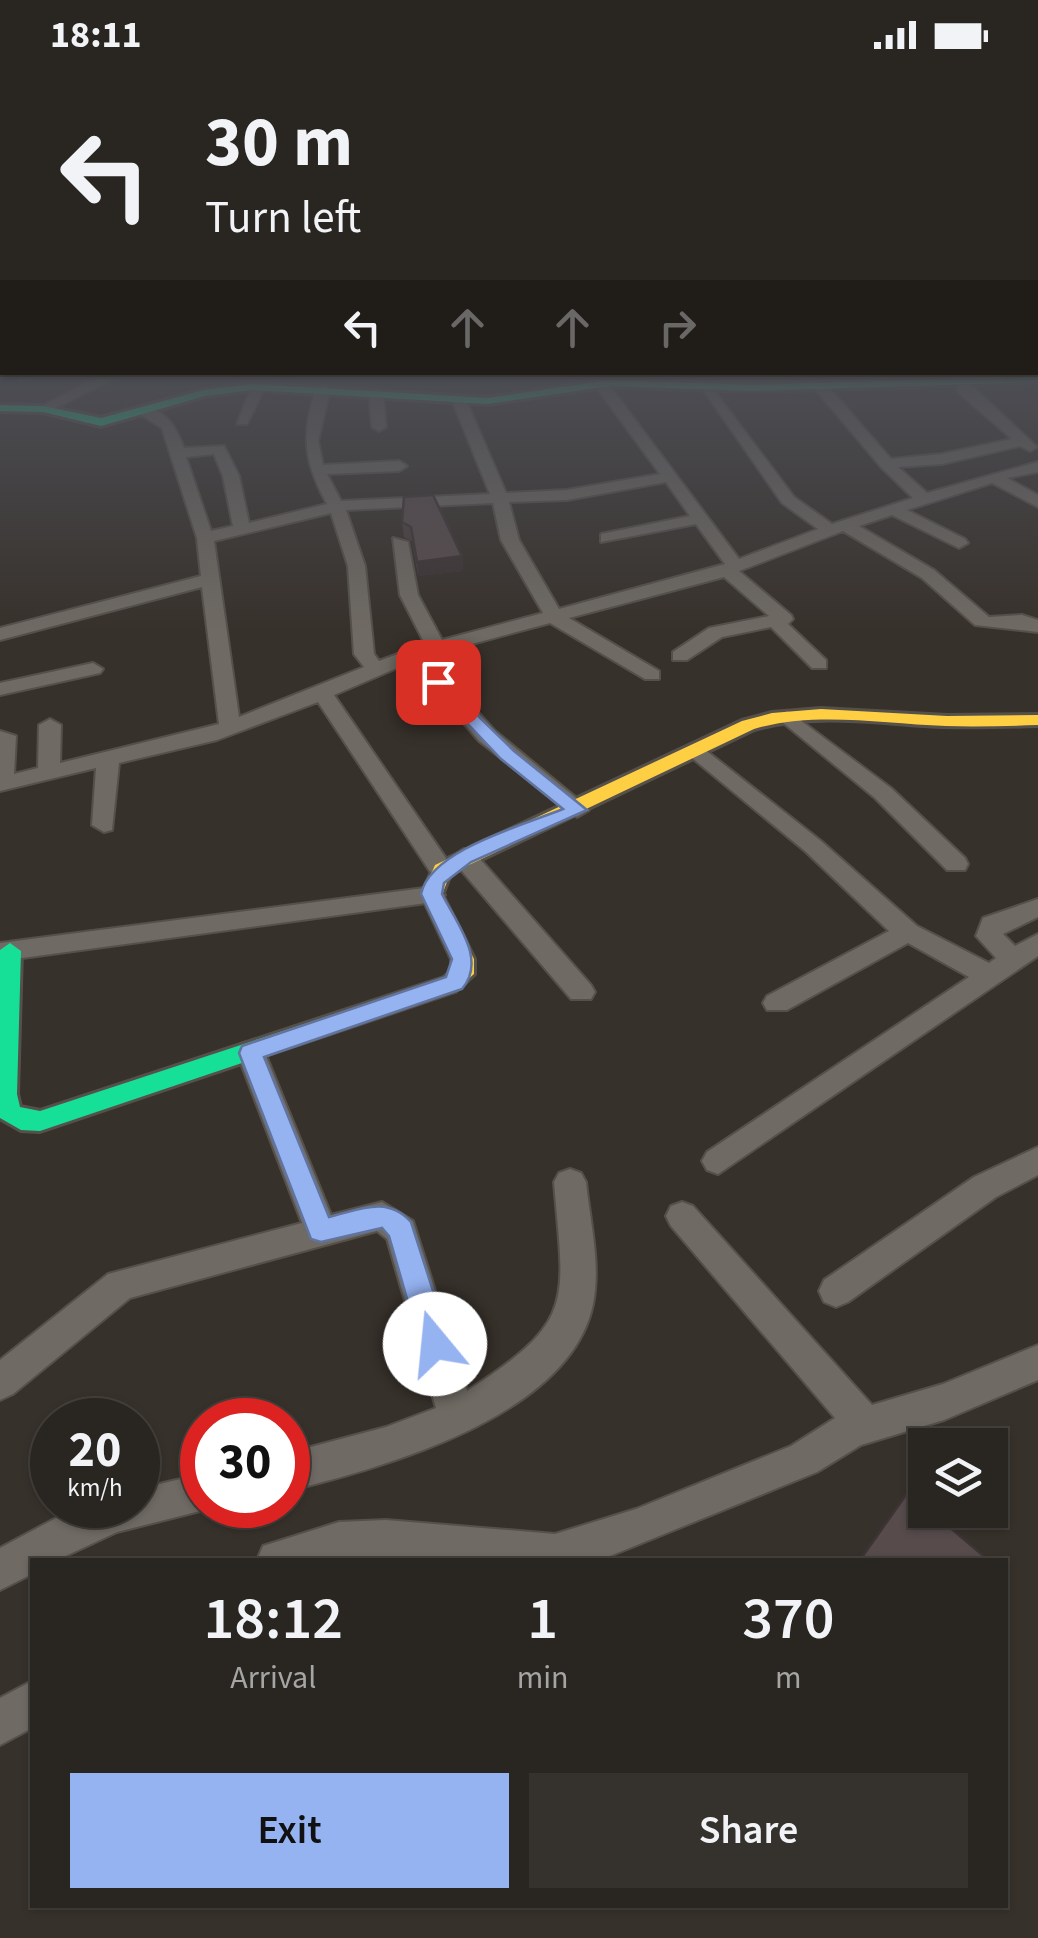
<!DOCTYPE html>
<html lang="en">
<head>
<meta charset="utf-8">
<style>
	:root { --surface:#292520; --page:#35312d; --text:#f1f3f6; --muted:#a5a5a5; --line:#45423e; --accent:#95b2f1 }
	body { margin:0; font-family:"Source Sans 3",sans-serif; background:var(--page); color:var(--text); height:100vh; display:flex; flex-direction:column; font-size:38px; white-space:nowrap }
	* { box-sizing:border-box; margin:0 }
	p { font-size:32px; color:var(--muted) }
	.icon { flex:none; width:55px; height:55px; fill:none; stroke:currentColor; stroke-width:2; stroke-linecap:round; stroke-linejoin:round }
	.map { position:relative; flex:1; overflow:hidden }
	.details { position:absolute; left:30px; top:1488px; width:978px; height:350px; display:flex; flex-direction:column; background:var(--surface); border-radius:0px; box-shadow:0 2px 8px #0004,0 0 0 2px var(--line) }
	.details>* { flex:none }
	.banner { position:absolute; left:0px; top:0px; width:1040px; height:305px; box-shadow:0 2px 8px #0004,0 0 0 2px var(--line); background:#292520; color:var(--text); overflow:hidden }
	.fabs { position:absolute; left:908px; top:1358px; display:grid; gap:20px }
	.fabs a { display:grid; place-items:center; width:100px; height:100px; border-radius:0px; background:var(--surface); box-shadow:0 2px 8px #0004,0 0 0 2px var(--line); font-size:50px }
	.speed { position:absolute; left:30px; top:1328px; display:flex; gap:20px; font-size:50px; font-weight:700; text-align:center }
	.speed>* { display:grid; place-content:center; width:130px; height:130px; border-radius:50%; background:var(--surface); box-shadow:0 2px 8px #0004,0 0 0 2px var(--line); line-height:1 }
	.speed small { font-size:25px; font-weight:400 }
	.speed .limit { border:15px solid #d22; background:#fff; color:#111 }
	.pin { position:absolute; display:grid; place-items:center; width:85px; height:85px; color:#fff; margin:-42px; border-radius:20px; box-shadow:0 5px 15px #0006 }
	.me { position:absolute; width:110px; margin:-55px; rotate:343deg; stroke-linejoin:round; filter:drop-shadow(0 0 8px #0008) }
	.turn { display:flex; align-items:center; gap:35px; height:210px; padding:0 40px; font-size:45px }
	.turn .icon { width:130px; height:130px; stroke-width:2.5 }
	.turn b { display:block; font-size:70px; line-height:85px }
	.lanes { display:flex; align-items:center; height:95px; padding:0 40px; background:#0003; justify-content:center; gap:50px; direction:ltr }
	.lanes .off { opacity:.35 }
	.eta { display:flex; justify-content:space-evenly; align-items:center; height:170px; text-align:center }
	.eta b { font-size:60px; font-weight:600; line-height:70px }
	.button { display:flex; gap:20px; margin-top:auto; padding:20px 40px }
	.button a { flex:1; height:115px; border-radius:0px; background:var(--accent); color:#111; font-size:40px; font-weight:600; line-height:115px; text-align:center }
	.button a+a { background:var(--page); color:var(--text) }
	.status { display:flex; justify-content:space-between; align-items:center; height:70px; padding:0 50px; background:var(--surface); direction:ltr }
	.status svg { height:28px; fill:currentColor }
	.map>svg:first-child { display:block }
</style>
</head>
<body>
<div class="status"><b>18:11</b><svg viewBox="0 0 49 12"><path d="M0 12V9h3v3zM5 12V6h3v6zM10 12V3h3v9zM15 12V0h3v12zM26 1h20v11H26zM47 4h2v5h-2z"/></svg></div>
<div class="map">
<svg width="1038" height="1868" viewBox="0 0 1038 1868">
	<rect width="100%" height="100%" fill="#37312b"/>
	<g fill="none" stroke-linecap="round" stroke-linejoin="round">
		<g stroke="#55504a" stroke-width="4">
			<g id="street">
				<path d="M27 302H58L19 310V304Z"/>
				<path d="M109 302H127L48 342 36 339Z"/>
				<path d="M960 305 1037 377 1030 381 1020 376 942 394 898 397 927 423 1038 392V402L1007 408 1038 425V437L992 413 907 440 965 469 968 473 959 478 892 445 859 456 934 500 989 547 1022 545 1038 550V562L975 555 922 508 843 461 739 501 791 545 793 549 788 554 826 590V598H812L771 557 722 567 687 590H673V582L709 558 769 546 724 507 569 548 659 601V609H645L550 553 427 586 495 661 585 735 589 740 577 747 479 671 411 592 334 625 454 800 442 808 433 806 318 632 217 670 119 693 112 760 104 762 92 755 96 698 0 721V661L16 666 14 704 38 698 39 655 50 649 61 655 60 693 219 654 202 517 0 570V558L201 506 197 468 162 358 140 344V338C165 337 176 357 184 378L224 376 239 406 249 453 327 434C304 392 301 365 316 319L323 315 330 319 318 371 323 395 399 391 407 396 399 401 327 404 341 431 490 424 452 330 459 326 466 330 506 423 567 420 660 404 594 314 606 311 739 489 818 459 782 433 700 315H710L794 427 832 454 913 428 881 397 815 319V313H825L891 389 942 384 1012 369 959 323 953 309ZM214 384 223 406 233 456 211 461 186 387ZM666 412 690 446 601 464V472L696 454 725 494 559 539 519 470 509 432 567 430ZM493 433 501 470 543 543 442 570 418 525 408 472 393 468 400 525 425 574 379 591 374 584 365 496 346 440ZM331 443 348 496 354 584 364 597 239 647 214 471Z"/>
				<path d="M253 314 265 317 247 354H237Z"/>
				<path d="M376 320 383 324 386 357 379 361 372 357 369 324Z"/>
				<path d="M93 593 103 599 100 603 0 625V613Z"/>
				<path d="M788 641 891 718 965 788 968 794 965 800H947L875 728 781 651V643Z"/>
				<path d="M699 675 821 771 917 856 989 893 996 888 976 866 983 848 1038 829V847L1003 864 1015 876 1038 864V886L718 1104 707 1100 702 1091 707 1082 969 907 908 873 787 940H767L763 933 767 926 889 861 805 781 691 687 688 682Z"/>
				<path d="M464 779 473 781 591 915 595 922 591 929H571L455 793 452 787Z"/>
				<path d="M432 817 445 825 441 831 0 891V873Z"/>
				<path d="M251 972 261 975 265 983 331 1145 382 1132 413 1151 467 1321C577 1250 564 1233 554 1112L559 1103 570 1099 581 1103 586 1112C590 1152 601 1194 593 1234 570 1347 383 1397 288 1421V1383L386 1357 436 1338 387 1169 377 1161 130 1228 13 1324 0 1330V1290L108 1204 302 1153 237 983 241 975Z"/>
				<path d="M1038 1077V1105L996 1127 848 1232 836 1237 824 1232 819 1221 824 1210 974 1107Z"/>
				<path d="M682 1132 693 1136 872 1335 943 1314 1038 1275V1310L944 1350 861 1375 817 1402 600 1490H257L263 1476 339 1452 386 1450 555 1464 636 1439 791 1376 835 1348 671 1156 666 1146 671 1136Z"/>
				<path d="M202 1404V1435L216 1437 117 1462 57 1490H32V1504L0 1520V1478L73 1439 85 1435H138V1419Z"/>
				<path d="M32 1611V1658L0 1675V1628Z"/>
			</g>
		</g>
		<g stroke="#55504a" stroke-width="6">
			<g id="fast">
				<path d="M1038 306V312L751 321 610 316 487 334 252 320 205 326 101 356 43 342 0 341V335L43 336 101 348 204 320 252 314 487 328 610 310 751 315Z"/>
				<path d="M10 873 21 881 17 1024 20 1037 40 1041 447 907 458 915 455 921 40 1061 21 1060 0 1048V880Z"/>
			</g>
		</g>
		<g stroke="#55504a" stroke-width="6">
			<path id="slow" d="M821 639 947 646 1038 645V655C1007 656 976 657 946 656 882 654 816 641 754 659L450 804 442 825 474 889V904L455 921H439L436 915 452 901V889L422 825 435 795 742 651 772 643Z"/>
		</g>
		<use href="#street" fill="#6f6a63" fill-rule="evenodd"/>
		<use href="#fast" fill="#16e098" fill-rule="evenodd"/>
		<use href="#slow" fill="#ffcf43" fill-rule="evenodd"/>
	</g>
	<path fill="#4b4041" d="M402 452 462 486 463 501 418 506 412 471 404 467Z"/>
	<path fill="#3d3435" d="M462 486 463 501 418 506 417 492Z"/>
	<g fill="#574b4c" stroke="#3d3435" stroke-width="2.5">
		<path d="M433 425 462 486 417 492 411 457 402 452 404 427Z"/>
		<path d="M908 1422 925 1437V1440H929L986 1488 985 1490H860Z"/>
	</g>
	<linearGradient id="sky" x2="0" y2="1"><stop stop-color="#1e1b18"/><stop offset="0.54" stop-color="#4d4e55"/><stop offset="1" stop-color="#4d4e55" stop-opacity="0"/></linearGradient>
	<rect width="1038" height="562" fill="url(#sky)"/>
	<path fill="#95b2f1" stroke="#61749d" stroke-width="2.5" d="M438 607 514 681 587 740 471 792 444 813 442 824C457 854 487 890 462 919L264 987 329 1147C359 1140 387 1125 411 1152L450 1274 445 1284 435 1288 425 1284 420 1274 389 1166 382 1158 321 1172 311 1169 239 983 242 976 446 907 452 889 421 824C430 780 524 755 563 739L501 689 432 616 430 612Z"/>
</svg>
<div class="fabs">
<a><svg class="icon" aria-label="layers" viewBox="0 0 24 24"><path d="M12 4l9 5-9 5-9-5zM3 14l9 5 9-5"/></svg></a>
</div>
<div class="speed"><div>20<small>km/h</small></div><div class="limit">30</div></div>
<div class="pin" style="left:438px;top:612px;background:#d93025"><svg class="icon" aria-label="arrive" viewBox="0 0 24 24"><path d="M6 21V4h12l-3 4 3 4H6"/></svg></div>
<svg class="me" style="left:435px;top:1274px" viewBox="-20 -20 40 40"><circle r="19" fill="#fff"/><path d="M0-13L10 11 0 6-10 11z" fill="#95b2f1"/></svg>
<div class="banner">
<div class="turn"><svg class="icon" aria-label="left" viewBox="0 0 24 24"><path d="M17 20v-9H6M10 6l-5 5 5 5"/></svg><div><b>30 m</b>Turn left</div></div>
<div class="lanes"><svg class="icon" aria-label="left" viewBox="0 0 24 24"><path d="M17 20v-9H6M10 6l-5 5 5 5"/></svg><svg class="icon off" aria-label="ahead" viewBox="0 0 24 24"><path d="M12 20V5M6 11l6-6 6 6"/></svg><svg class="icon off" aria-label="ahead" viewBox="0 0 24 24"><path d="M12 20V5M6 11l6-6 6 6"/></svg><svg class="icon off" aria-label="right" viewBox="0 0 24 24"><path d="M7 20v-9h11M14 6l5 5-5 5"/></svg></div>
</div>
<section class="details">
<div class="eta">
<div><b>18:12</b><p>Arrival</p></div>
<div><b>1</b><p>min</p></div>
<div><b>370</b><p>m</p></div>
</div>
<div class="button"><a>Exit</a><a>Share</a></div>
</section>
</div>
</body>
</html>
